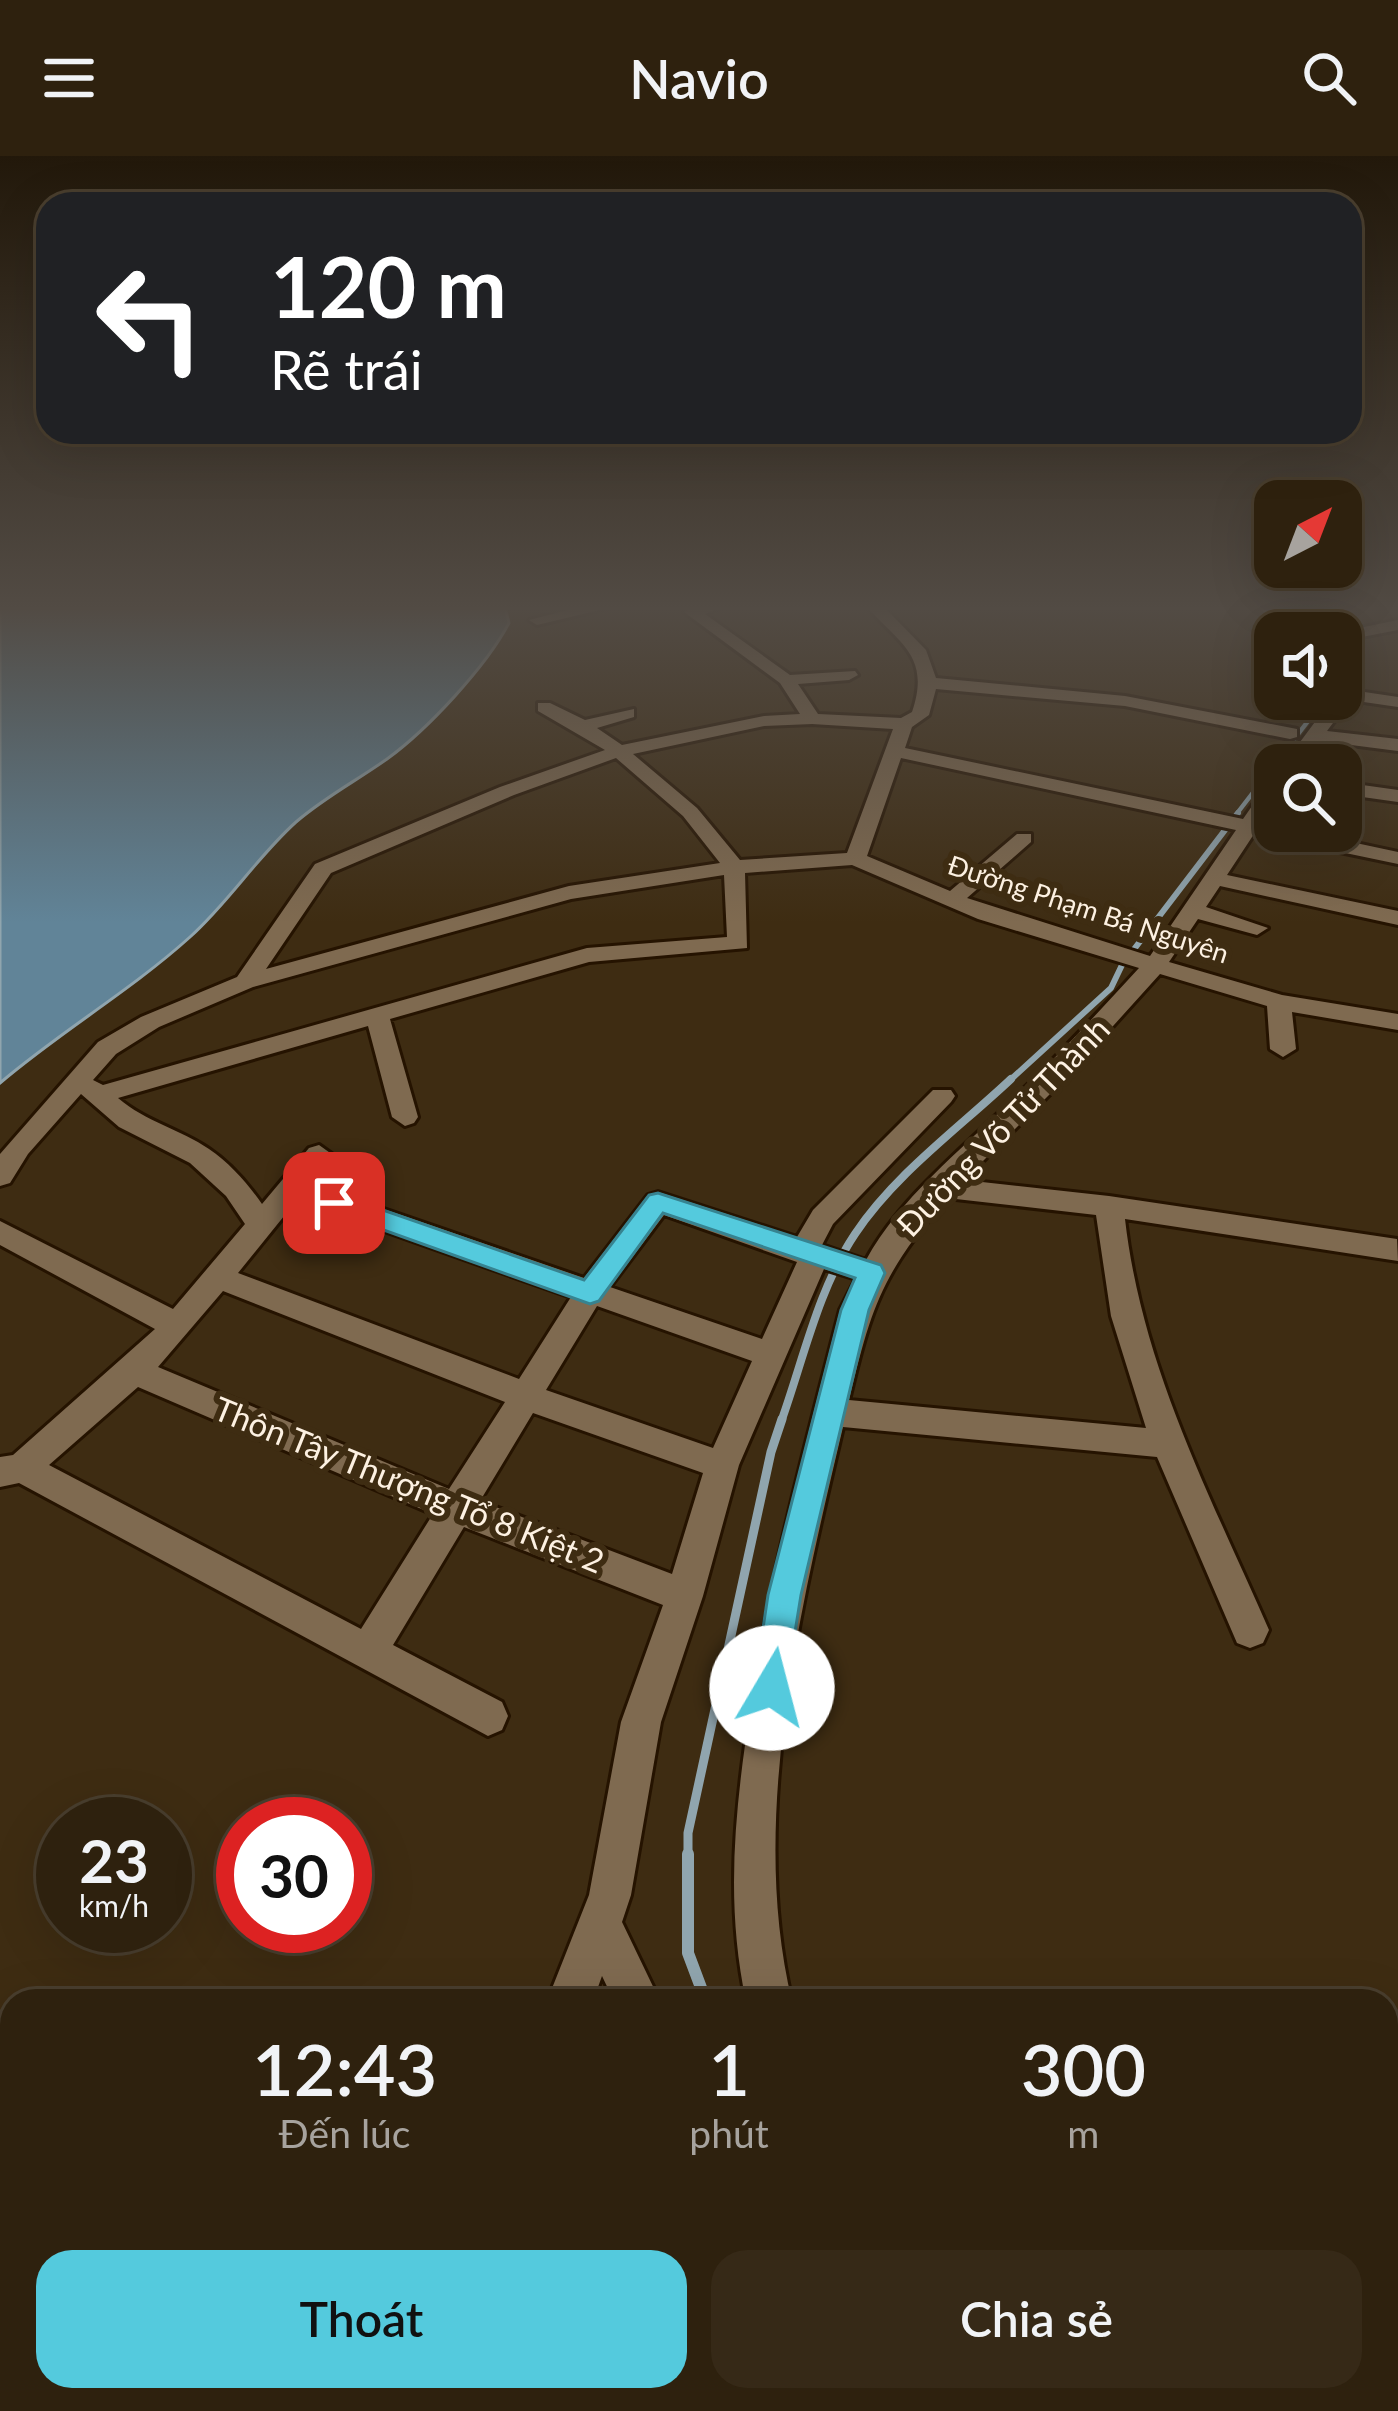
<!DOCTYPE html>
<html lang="vi">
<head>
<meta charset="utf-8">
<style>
	:root { --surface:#2e210e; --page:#362917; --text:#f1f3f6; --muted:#a7a39e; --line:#493e2e; --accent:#54cadd }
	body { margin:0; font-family:Lato,sans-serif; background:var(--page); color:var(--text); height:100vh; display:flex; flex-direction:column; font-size:45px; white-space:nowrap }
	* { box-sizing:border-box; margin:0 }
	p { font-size:39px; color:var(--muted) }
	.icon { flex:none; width:66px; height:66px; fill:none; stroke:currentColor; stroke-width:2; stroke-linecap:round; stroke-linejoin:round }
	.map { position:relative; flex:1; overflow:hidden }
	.drawer { position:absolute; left:0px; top:1833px; width:1398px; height:423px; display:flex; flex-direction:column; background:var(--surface); border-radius:36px 36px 0 0; box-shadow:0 12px 48px #0002,0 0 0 3px var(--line) }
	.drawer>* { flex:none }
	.hud { position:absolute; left:36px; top:36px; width:1326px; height:252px; border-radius:36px; box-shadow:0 12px 48px #0002,0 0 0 3px var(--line); background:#202124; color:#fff; overflow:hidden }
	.needle { width:78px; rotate:42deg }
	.tools { position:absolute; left:1254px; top:324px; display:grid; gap:24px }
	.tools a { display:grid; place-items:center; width:108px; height:108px; border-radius:24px; background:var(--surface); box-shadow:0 12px 48px #0002,0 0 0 3px var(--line); font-size:60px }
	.speed { position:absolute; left:36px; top:1641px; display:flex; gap:24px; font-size:60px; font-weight:700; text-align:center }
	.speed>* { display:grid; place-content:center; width:156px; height:156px; border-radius:50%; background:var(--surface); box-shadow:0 12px 48px #0002,0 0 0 3px var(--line); line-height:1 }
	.speed small { font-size:30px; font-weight:400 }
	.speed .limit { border:18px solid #d22; background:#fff; color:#111 }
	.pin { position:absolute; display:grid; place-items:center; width:102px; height:102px; color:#fff; margin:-51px; border-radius:24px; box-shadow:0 6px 18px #0006 }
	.me { position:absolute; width:132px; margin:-66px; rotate:8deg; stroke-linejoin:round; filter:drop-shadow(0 0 9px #0008) }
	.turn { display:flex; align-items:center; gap:42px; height:252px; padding:0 36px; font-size:54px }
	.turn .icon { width:156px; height:156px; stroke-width:2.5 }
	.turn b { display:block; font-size:84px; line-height:102px }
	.eta { display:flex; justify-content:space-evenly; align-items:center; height:204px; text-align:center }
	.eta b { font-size:72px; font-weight:600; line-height:84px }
	.action { display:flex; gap:24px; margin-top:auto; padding:24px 36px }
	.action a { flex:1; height:138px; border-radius:36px; background:var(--accent); color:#111; font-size:48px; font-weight:600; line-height:138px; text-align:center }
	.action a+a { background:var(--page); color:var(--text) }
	header { display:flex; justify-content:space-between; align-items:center; height:156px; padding:0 36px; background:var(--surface); font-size:54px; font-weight:600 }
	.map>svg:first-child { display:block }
</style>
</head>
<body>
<header><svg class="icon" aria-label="menu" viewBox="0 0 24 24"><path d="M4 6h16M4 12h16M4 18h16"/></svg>Navio<svg class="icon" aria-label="search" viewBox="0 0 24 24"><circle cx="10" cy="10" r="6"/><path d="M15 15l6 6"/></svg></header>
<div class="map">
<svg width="1398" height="2255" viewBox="0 0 1398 2255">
	<rect width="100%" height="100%" fill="#3e2c12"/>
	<path fill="#618498" stroke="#90a5ae" stroke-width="3" d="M0 451H505L509 467C486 511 427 574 387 603 356 625 325 641 296 666 257 701 229 746 190 781 130 835 61 875 0 927Z"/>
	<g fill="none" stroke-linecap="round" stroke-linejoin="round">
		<g stroke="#90a5ae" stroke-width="4.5">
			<path d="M1261 451 1293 477"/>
			<path d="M1235 660 1325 543"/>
		</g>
		<path stroke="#90a5ae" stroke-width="6" d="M1008 926 1111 832 1122 809 1238 657"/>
		<path stroke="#90a5ae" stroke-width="8" d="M781 1266C803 1205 818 1133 855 1078 895 1018 959 972 1011 923"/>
		<path stroke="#90a5ae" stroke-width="9" d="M688 1701V1677L771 1296 782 1263"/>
		<g stroke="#90a5ae" stroke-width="12">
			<path d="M688 1698V1797L706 1845"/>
			<path d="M1003 2244 1018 2255"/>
			<path d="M1125 2244 1167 2255"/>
		</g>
		<g stroke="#251300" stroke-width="6">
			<g id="minor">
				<path d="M580 451H612L537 469 529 464Z"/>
				<path d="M722 451 705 458 790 519 855 515 858 519 849 524 798 528 818 558 901 562 912 556C931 500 900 488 867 451H884L926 494 936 522 1125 540 1297 573V581L1290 583 1125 550 936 533 929 559 912 571 905 592 1243 663 1268 627 1275 625V646L1261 667 1275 670V675H1300L1398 696V708L1254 678 1227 719 1398 755V769L1220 730 1206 751 1268 772 1257 779 1198 763 1169 806 1282 839 1398 858V874L1292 856 1296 893 1283 901 1270 893 1267 850 1160 818 1067 921 964 1024 1109 1040 1397 1083 1398 1105 1125 1063C1142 1211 1210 1339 1269 1474L1263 1487 1250 1492 1237 1487 1157 1301 843 1271C801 1450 748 1663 792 1845H746C725 1747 735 1653 750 1555 770 1418 806 1287 840 1154L856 1123 824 1113 739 1309 703 1440 661 1566 631 1739 622 1766 660 1845H614L602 1820 593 1845H547L589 1739 621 1566 663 1449 464 1371 393 1489 502 1546 508 1560 502 1574 488 1580 19 1327 0 1331V1301L13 1299 155 1173 0 1089V1065L173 1153 245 1068 226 1040 190 1007 119 971 81 938 28 998 10 1027 0 1030V998L98 886 141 861 237 821 315 708 500 631 605 594 538 555V547H550L585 564 634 553V561L597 572 622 589 764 560 800 558 780 527 684 456 693 451ZM812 568 893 573 847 697 740 704 697 652 633 598 764 570ZM616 602 683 660 720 707 569 730 266 813 331 717 514 639ZM901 602 1236 674 1150 800 967 742 1031 686V678H1017L950 735 867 700ZM852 709 978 763 1139 812C1097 858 1055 903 1010 946 961 994 899 1043 866 1104L822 1089 833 1068 951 946 955 940 951 934H933L813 1054 797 1081 658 1036 648 1039 584 1122 311 1028 333 999 319 989 309 992 262 1048C248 1028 230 1007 209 993 180 973 146 966 118 942L368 870 392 961 405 970 414 967 418 961 390 863 589 806 747 792 745 717ZM724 719 727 781 587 792 103 929 93 924 116 898 159 871 253 831 571 743ZM947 1042 1096 1059 1111 1160 1146 1272 849 1244C872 1148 882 1118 947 1042ZM297 1044 571 1141 519 1223 238 1117ZM664 1059 797 1106 762 1183 610 1131ZM223 1135 505 1246 449 1333 158 1211ZM597 1150 752 1205 713 1292 546 1234ZM138 1231 433 1358 361 1473 49 1309ZM533 1257 703 1317 672 1418 480 1345Z"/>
				<path d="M1267 451H1285L1316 477H1298Z"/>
				<path d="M1398 464V474L1341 485V477H1335Z"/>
				<path d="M1341 526 1351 534 1398 541V551L1350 544 1327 575 1398 583V595L1320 585 1303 609H1283L1332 543H1341Z"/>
				<path d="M1341 626 1398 634V646L1341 638Z"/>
				<path d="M589 2244H643L639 2255H585Z"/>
				<path d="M1045 2244H1099L1097 2255H1043Z"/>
				<path d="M1238 2244H1304L1309 2255H1243Z"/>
			</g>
		</g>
		<use href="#minor" fill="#7f6a50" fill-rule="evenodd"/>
	</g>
	<linearGradient id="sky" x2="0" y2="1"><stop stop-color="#22180a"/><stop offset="0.59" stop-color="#524b44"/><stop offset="1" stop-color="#524b44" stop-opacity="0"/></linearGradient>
	<rect width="1398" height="767" fill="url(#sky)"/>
	<path fill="#54cadd" stroke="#378390" stroke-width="3" d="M334 1037 584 1124 649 1039 658 1037 881 1109 885 1117 869 1154 801 1439 784 1544 772 1549 760 1544 754 1532 768 1439 841 1154 855 1122 663 1057 599 1145 590 1148 325 1053 322 1047 325 1040Z"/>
	<g text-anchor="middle" stroke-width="12" stroke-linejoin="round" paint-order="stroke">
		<g font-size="27" fill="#fdf1e2" stroke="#3e2c12">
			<text transform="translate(1088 754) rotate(18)" y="9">Đường Phạm Bá Nguyên</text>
		</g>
		<g font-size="33" fill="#fdf1e2" stroke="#3e2c12">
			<text transform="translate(1003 971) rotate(-46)" y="12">Đường Võ Tử Thành</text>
			<text transform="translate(409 1329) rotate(22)" y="12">Thôn Tây Thượng Tổ 8 Kiệt 2</text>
		</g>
	</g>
</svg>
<div class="tools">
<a><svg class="needle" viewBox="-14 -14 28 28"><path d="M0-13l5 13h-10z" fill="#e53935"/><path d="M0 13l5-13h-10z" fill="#a7a39e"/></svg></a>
<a><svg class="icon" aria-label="sound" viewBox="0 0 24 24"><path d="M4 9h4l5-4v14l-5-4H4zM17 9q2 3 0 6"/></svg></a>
<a><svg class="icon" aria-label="search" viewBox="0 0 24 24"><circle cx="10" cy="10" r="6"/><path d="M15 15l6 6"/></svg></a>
</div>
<div class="speed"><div>23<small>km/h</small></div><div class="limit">30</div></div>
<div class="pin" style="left:334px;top:1047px;background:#d93025"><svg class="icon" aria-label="arrive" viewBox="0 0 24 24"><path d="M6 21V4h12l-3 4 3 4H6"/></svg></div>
<svg class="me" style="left:772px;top:1532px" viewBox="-20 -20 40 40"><circle r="19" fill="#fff"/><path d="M0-13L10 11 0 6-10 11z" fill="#54cadd"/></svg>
<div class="hud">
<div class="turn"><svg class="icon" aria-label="left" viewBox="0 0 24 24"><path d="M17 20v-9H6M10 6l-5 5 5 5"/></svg><div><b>120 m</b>Rẽ trái</div></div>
</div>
<section class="drawer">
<div class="eta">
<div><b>12:43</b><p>Đến lúc</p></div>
<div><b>1</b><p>phút</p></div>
<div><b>300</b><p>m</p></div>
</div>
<div class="action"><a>Thoát</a><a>Chia sẻ</a></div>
</section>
</div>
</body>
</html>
